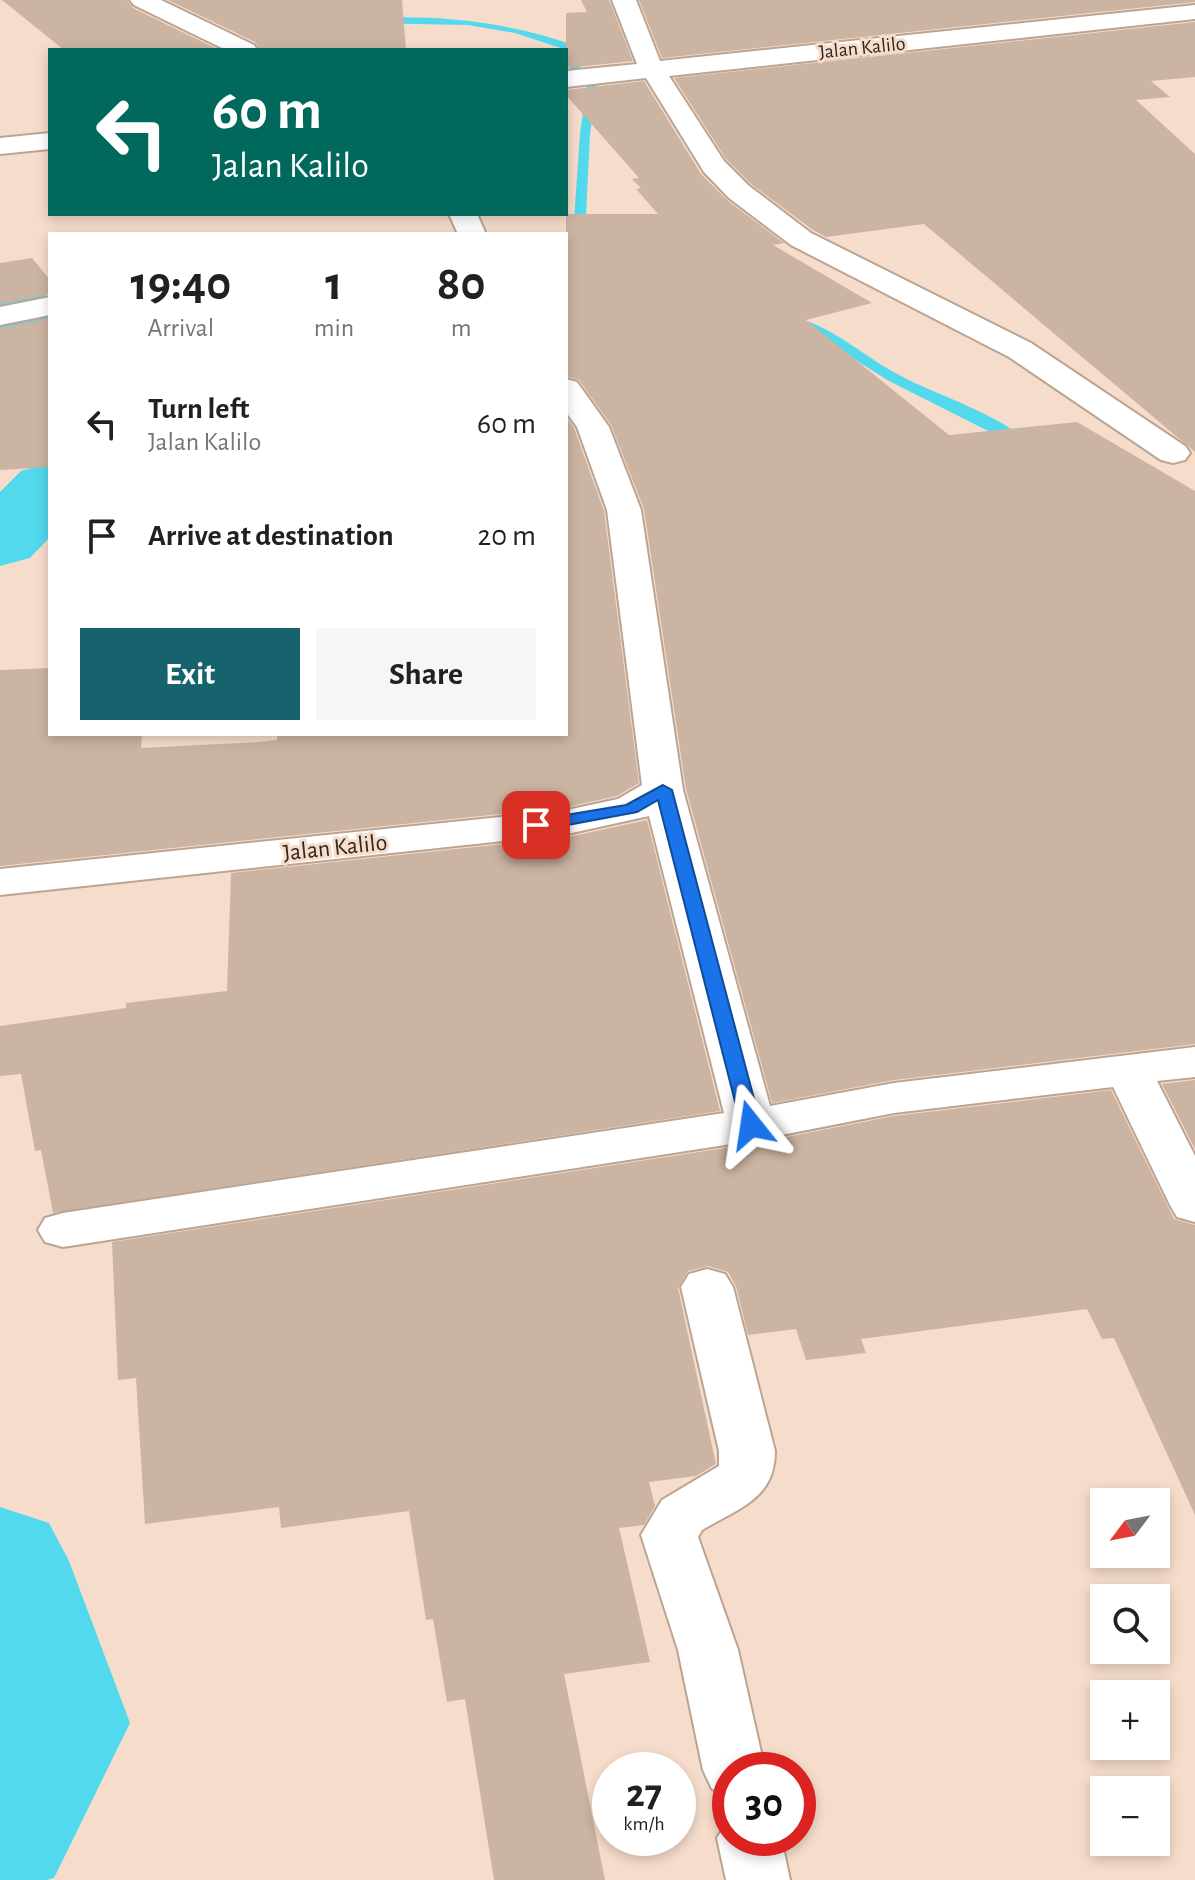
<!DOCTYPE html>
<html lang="en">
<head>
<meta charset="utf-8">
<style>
	:root { --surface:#fff; --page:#f6f6f6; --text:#202124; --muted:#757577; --accent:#16636d }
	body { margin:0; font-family:"Alegreya Sans",sans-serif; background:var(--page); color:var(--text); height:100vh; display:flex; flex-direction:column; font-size:30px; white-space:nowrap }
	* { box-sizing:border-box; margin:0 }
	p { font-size:26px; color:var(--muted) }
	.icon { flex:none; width:44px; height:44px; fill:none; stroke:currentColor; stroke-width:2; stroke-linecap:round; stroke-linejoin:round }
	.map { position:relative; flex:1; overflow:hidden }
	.panel { position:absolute; left:48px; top:232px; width:520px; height:504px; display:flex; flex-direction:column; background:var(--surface); border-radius:0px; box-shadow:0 4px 12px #0003 }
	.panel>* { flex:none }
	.top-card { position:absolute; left:48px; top:48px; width:520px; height:168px; border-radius:0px; box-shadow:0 4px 12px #0003; background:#00695c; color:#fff; overflow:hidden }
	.needle { width:52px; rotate:238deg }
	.tools { position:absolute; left:1090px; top:1488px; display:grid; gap:16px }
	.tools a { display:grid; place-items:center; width:80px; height:80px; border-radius:0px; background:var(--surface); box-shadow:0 4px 12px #0003; font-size:40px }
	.speed { position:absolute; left:592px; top:1752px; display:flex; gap:16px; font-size:40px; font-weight:700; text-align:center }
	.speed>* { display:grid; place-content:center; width:104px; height:104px; border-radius:50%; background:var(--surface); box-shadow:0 4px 12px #0003; line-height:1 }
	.speed small { font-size:20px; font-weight:400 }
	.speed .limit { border:12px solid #d22; background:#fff; color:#111 }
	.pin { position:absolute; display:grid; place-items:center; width:68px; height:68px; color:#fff; margin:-34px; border-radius:16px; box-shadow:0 4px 12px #0006 }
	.me { position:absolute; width:88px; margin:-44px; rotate:345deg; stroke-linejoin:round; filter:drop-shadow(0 0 6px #0008) }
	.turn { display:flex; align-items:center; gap:28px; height:168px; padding:0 32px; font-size:36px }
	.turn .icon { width:104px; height:104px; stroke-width:2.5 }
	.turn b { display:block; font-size:56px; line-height:68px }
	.eta { display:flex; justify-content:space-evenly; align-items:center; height:136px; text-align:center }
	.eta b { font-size:48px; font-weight:700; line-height:56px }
	.button { display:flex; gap:16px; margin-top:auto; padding:16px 32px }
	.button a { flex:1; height:92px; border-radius:0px; background:var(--accent); color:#fff; font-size:32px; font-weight:700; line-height:92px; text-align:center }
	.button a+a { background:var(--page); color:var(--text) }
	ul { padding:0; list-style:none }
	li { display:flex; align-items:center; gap:24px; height:112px; padding:0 32px }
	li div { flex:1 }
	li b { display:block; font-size:30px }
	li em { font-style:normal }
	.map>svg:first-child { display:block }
</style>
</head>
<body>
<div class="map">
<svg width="1195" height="1880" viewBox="0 0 1195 1880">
	<rect width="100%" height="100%" fill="#f6ddcb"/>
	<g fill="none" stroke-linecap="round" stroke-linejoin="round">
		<g fill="#52d9ed" fill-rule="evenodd">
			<path d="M360 0H370L364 10 368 18C439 15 504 21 573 45L580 68 571 70 564 49 515 33 468 25 361 23 354 10Z"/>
			<path d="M592 81 597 84 590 134 585 235 579 239 573 235 580 134 587 84Z"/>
			<path d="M798 318C836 329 866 358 901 376 937 395 1000 415 1028 442L1021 446 1016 445 889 381 819 337 794 325V319Z"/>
		</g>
		<g fill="#52d9ed" fill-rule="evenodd">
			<path d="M0 277 26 284 50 298V351L24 345 0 330Z"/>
			<path d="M50 463V537L30 558 0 566V492L21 471Z"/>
			<path d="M0 1507 49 1523 69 1561 130 1723 54 1878 47 1880H0Z"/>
		</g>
	</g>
	<g fill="#ccb4a2">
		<path d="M2 0H127L133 8 219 50H64Z"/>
		<path d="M168 0H402L406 50H260L255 42Z"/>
		<path d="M581 0H609L633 61 566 68V13L587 12Z"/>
		<path d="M639 0H1195V2L662 58Z"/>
		<path d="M1195 22V77L1151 81 1170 97 1136 100 1195 154V452L924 224 826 237 813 230 751 184 726 159 674 78Z"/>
		<path d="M644 81 701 174 727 200 784 243 773 245 872 303 806 320 949 435 1077 422 1195 491V1044L894 1080 772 1103 686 789 644 509 611 425 579 380 566 376V214H658L636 189 641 188 632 179 639 178 566 95V90Z"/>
		<path d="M32 258 50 280V294L0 304V263Z"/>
		<path d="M50 318V467L0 470V328Z"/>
		<path d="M566 417 574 428 604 511 639 783 617 796 567 807 0 866V670L50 668V734H142L141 748 259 742 277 740V734H566Z"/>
		<path d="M647 820 720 1111 53 1213 41 1150 35 1151 21 1074 0 1076V1026L126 1008V1003L227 991 231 873 568 837Z"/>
		<path d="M1195 1080V1149L1162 1084Z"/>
		<path d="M1111 1090 1174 1219 1195 1225V1515L1114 1338 1102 1339 1087 1309 861 1339 866 1353 806 1360 796 1329 748 1335 736 1286 728 1272 708 1266 688 1271 678 1288 716 1464 696 1476 649 1482 655 1506 644 1525 619 1528 650 1662 564 1674 605 1880H494L465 1699 447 1702 433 1619 426 1620 409 1511 281 1528 279 1507 145 1524 136 1378 118 1380 112 1242 751 1144 894 1116Z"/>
	</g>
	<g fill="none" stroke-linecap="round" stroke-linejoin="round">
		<g stroke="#bca493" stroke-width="4">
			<g id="minor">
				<path d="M130 0H161L254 45 257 50H226L134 5Z"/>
				<path d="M612 0H636L660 61 1195 5V19L669 76 724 161 749 186 811 233 1031 343 1185 446 1190 453 1185 460 1173 463 1161 460 1009 357 791 245 729 198 704 172 646 78 566 87V71L637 64Z"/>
				<path d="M50 133V149L0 154V138Z"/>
				<path d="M449 214H477L486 234H458Z"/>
				<path d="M50 297V315L0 325V307Z"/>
				<path d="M566 379 577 382 609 427 641 510 683 790 770 1106 894 1083 1195 1047V1077L1157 1081 1195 1156V1222L1177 1217 1170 1205 1113 1087 894 1113 751 1141 63 1247 45 1242 38 1230 45 1218 63 1213 724 1113 649 816 567 834 0 895V869L567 810 618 799 642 785 607 510 577 427 566 412Z"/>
				<path d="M707 1269 725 1274 733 1287 775 1451C775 1499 739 1508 702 1530L698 1537 738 1650 765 1770H730V1795L712 1789 703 1770 678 1650 641 1535 662 1500 719 1466V1451L681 1287 689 1274Z"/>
				<path d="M730 1817V1838H781L790 1880H726L717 1838Z"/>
			</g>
		</g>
		<use href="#minor" fill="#fff" fill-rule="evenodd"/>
	</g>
	<path fill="#1a73e8" stroke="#114b97" stroke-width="2" d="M663 785 672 790 761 1125 751 1132 741 1125 658 800 637 812 536 831 527 825 536 820 626 805Z"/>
	<g text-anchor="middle" stroke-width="6" stroke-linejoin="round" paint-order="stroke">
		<g font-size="20" fill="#2f261f" stroke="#f6ddcb">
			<text transform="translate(862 47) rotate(-6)" y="7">Jalan Kalilo</text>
		</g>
		<g font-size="24" fill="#2f261f" stroke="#f6ddcb">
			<text transform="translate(335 847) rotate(-6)" y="8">Jalan Kalilo</text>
		</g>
	</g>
</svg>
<div class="tools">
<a><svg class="needle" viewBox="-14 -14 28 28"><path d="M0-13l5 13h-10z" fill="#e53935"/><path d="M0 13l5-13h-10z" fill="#757577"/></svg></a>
<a><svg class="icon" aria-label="search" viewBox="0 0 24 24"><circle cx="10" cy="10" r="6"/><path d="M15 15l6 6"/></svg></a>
<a>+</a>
<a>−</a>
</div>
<div class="speed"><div>27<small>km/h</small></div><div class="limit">30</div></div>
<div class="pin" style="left:536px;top:825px;background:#d93025"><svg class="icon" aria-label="arrive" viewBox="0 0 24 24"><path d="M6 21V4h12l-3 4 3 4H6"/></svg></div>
<svg class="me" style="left:751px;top:1125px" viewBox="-20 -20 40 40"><path d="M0-17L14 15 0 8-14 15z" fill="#1a73e8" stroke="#fff" stroke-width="4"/></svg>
<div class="top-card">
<div class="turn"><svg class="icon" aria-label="left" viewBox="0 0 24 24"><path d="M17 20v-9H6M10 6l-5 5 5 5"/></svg><div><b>60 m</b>Jalan Kalilo</div></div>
</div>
<section class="panel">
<div class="eta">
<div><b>19:40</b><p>Arrival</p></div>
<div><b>1</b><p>min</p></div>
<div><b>80</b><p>m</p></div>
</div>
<ul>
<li><svg class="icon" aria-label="left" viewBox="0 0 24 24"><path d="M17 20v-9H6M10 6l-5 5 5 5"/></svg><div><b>Turn left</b><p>Jalan Kalilo</p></div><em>60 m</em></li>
<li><svg class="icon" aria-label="arrive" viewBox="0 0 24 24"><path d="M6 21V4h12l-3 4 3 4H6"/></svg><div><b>Arrive at destination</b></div><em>20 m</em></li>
</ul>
<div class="button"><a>Exit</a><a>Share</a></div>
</section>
</div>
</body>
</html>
